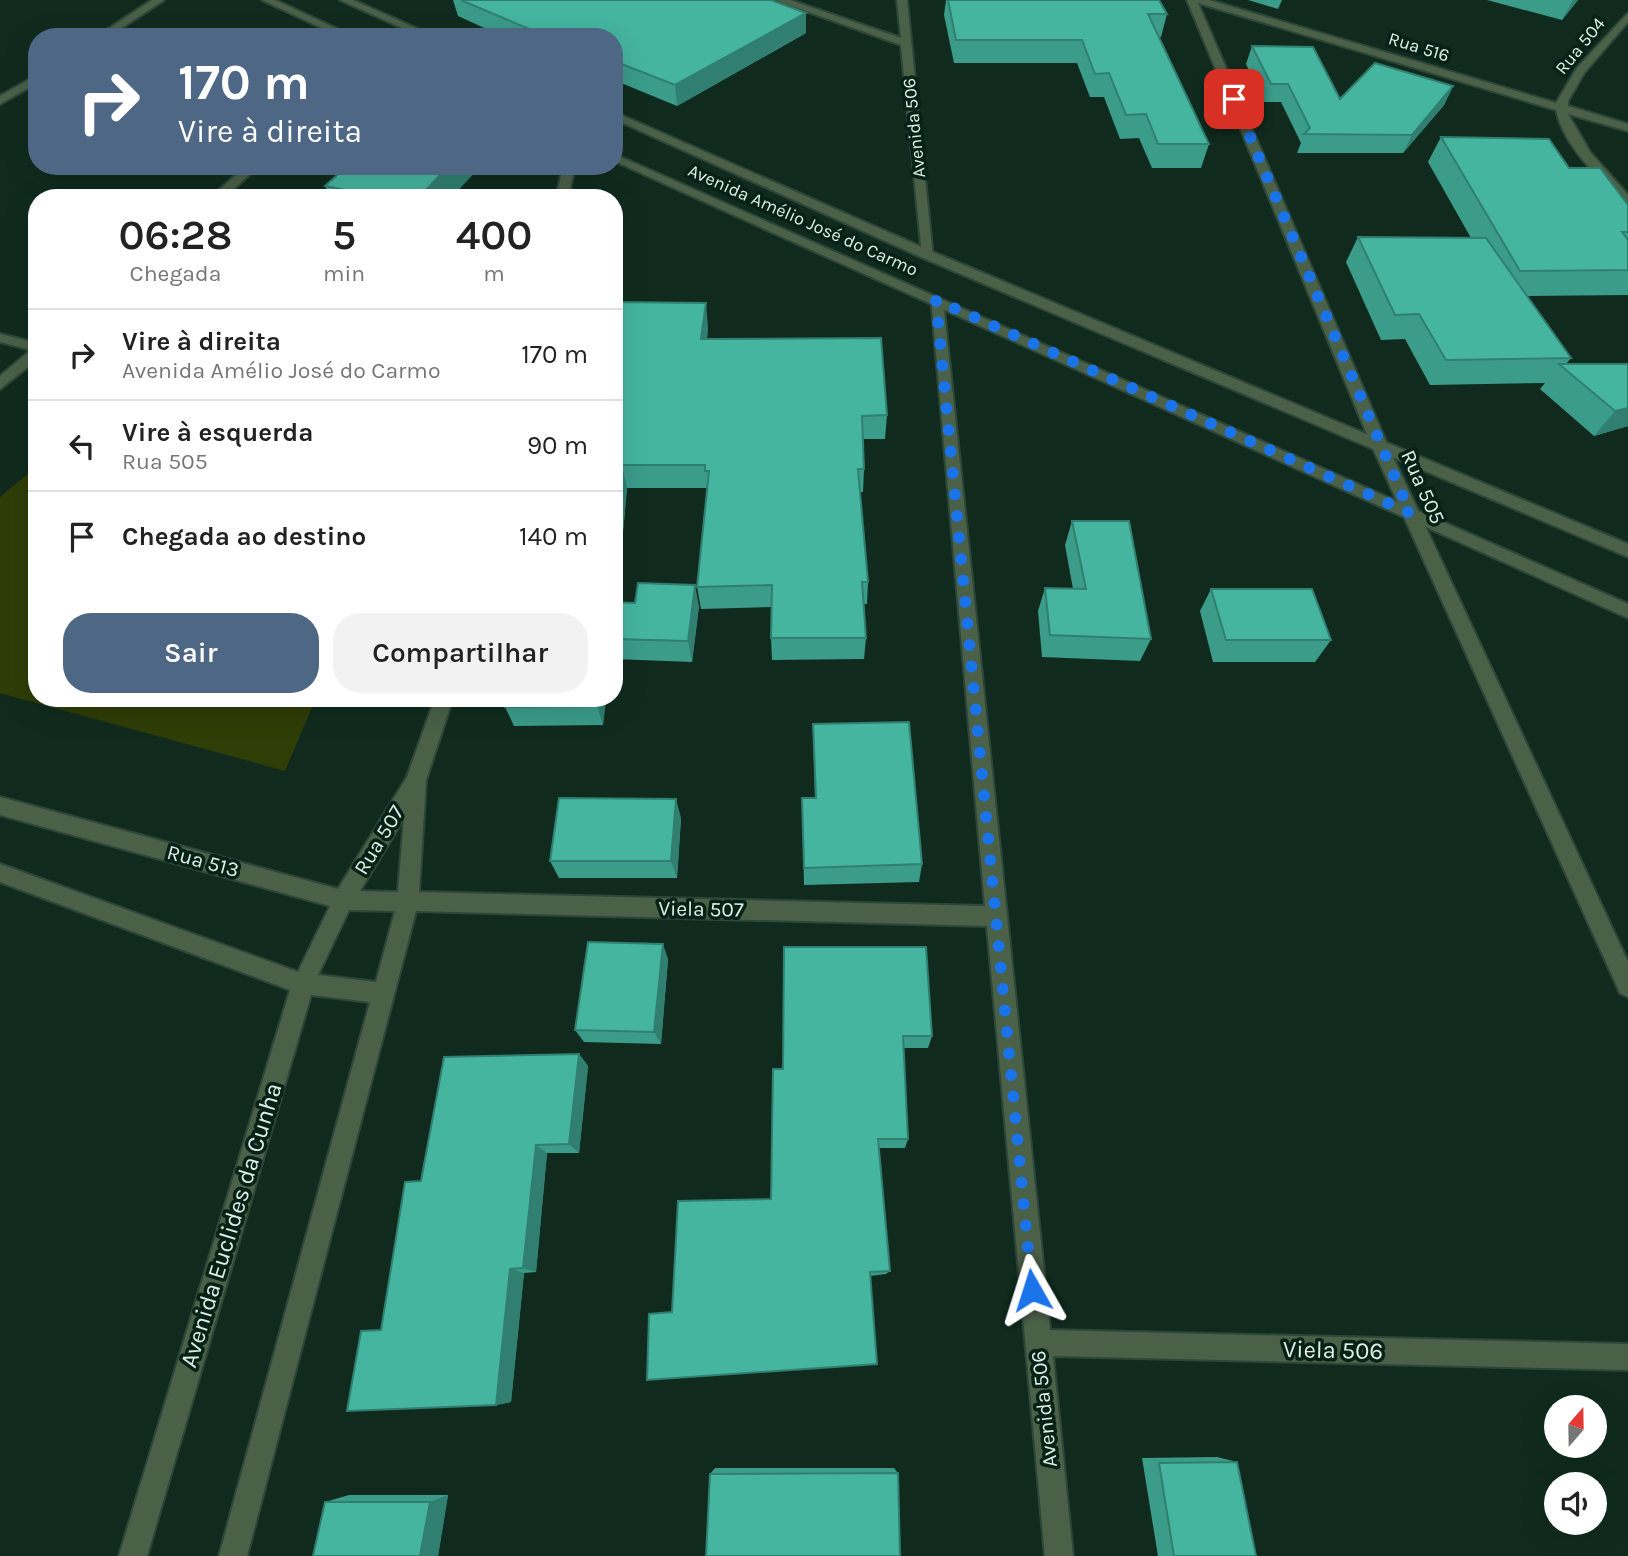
<!DOCTYPE html>
<html lang="pt">
<head>
<meta charset="utf-8">
<style>
	:root { --surface:#fff; --page:#f2f2f2; --text:#222; --muted:#767676; --line:#e0e0e0; --accent:#4e6784 }
	body { margin:0; font-family:Karla,sans-serif; background:var(--page); color:var(--text); height:100vh; display:flex; flex-direction:column; font-size:26px; white-space:nowrap }
	* { box-sizing:border-box; margin:0 }
	p { font-size:23px; color:var(--muted) }
	.icon { flex:none; width:38px; height:38px; fill:none; stroke:currentColor; stroke-width:2; stroke-linecap:round; stroke-linejoin:round }
	.map { position:relative; flex:1; overflow:hidden }
	.side { position:absolute; left:28px; top:189px; width:595px; height:518px; display:flex; flex-direction:column; background:var(--surface); border-radius:28px; box-shadow:0 7px 28px #0002 }
	.side>* { flex:none }
	.guide { position:absolute; left:28px; top:28px; width:595px; height:147px; border-radius:28px; box-shadow:0 7px 28px #0002; background:#4e6784; color:#fff; overflow:hidden }
	.needle { width:46px; rotate:20deg }
	.fabs { position:absolute; left:1544px; top:1395px; display:grid; gap:14px }
	.fabs a { display:grid; place-items:center; width:63px; height:63px; border-radius:50%; background:var(--surface); box-shadow:0 7px 28px #0002; font-size:35px }
	.pin { position:absolute; display:grid; place-items:center; width:60px; height:60px; color:#fff; margin:-30px; border-radius:14px; box-shadow:0 4px 10px #0006 }
	.me { position:absolute; width:77px; margin:-38px; rotate:354deg; stroke-linejoin:round; filter:drop-shadow(0 0 5px #0008) }
	.turn { display:flex; align-items:center; gap:24px; height:147px; padding:0 35px; font-size:32px }
	.turn .icon { width:91px; height:91px; stroke-width:2.5 }
	.turn b { display:block; font-size:49px; line-height:60px }
	.eta { display:flex; justify-content:space-evenly; align-items:center; height:119px; text-align:center }
	.eta b { font-size:42px; font-weight:600; line-height:49px }
	.cta { display:flex; gap:14px; margin-top:auto; padding:14px 35px }
	.cta a { flex:1; height:80px; border-radius:28px; background:var(--accent); color:#fff; font-size:28px; font-weight:600; line-height:80px; text-align:center }
	.cta a+a { background:var(--page); color:var(--text) }
	ul { padding:0; list-style:none }
	li { display:flex; align-items:center; gap:21px; height:91px; padding:0 35px; border-top:2px solid var(--line) }
	li div { flex:1 }
	li b { display:block; font-size:26px }
	li em { font-style:normal }
	.map>svg:first-child { display:block }
</style>
</head>
<body>
<div class="map">
<svg width="1628" height="1556" viewBox="0 0 1628 1556">
	<rect width="100%" height="100%" fill="#102b1e"/>
	<path fill="#2f3d07" d="M30 472 37 474V698H316L285 771 0 693V497Z"/>
	<g fill="none" stroke-linecap="round" stroke-linejoin="round">
		<g stroke="#2d463a" stroke-width="4">
			<g id="minor">
				<path d="M152 0H164L108 37H96Z"/>
				<path d="M775 0H790L901 38 897 0H907L933 258 922 255 901 45Z"/>
				<path d="M1187 0H1209L1556 103 1577 68 1628 13V22L1584 73 1568 101V106L1628 124V131L1568 114 1590 152 1628 195V206L1624 205C1599 177 1564 147 1556 110L1198 3 1387 444 1628 962V997L1620 993 1371 444Z"/>
				<path d="M37 75V83L0 104V96Z"/>
				<path d="M246 166H259L224 198H210Z"/>
				<path d="M563 166H575L568 198H556Z"/>
				<path d="M931 297 943 300 1050 1330 1628 1344V1370L1053 1356 1073 1556H1045L987 926 416 911 247 1556H219L370 1002 311 995 147 1556H119L290 990 0 882V864L298 972 330 906 0 815V797L338 889 407 777 435 698H453L426 780 419 892 985 906ZM404 818 398 892 360 891ZM349 910 395 911 376 982 318 975Z"/>
				<path d="M0 334 37 343V360L0 389V376L31 350 0 342Z"/>
			</g>
		</g>
		<g stroke="#2d463a" stroke-width="4">
			<g id="tertiary">
				<path d="M262 0H275L355 37H341Z"/>
				<path d="M340 0H353L436 37H422Z"/>
				<path d="M614 112 933 252 1628 544V557L923 258 614 119Z"/>
				<path d="M614 154 1628 604V618L614 161Z"/>
			</g>
		</g>
		<use href="#minor" fill="#4a6047" fill-rule="evenodd"/>
		<use href="#tertiary" fill="#4a6047" fill-rule="evenodd"/>
	</g>
	<g fill="#3b9c8a">
		<path d="M453 0H771L806 33 677 106 614 80V37H504L458 16Z"/>
		<path d="M946 0H1159L1167 14 1161 37H1159L1209 144 1201 168H1152L1139 138 1120 139 1104 97H1090L1077 63H954L944 15Z"/>
		<path d="M1248 0H1282L1278 9Z"/>
		<path d="M1487 0H1578L1562 20Z"/>
		<path d="M1252 46 1340 99 1453 86 1444 105 1403 153H1297L1301 143 1281 102H1264L1246 64Z"/>
		<path d="M1441 137 1569 168 1628 205V295L1527 296 1571 358 1566 364H1628V426L1594 436 1540 389 1545 383 1430 385 1405 339 1381 340 1346 262 1358 237 1471 238 1428 162Z"/>
		<path d="M325 186 451 198H330Z"/>
		<path d="M614 302 708 327 707 339 887 415 885 439H863L864 469 863 492H860L868 582 867 604H864L866 638 864 659 772 660 771 638 772 607 701 609 697 587 707 488H627L623 532H614Z"/>
		<path d="M1072 521 1151 639 1140 661 1042 657 1038 611 1045 588 1073 589 1065 545Z"/>
		<path d="M1211 589 1331 640 1315 662H1213L1200 611Z"/>
		<path d="M614 602 699 606 692 662 614 659Z"/>
		<path d="M606 698 603 725 514 726 505 707Z"/>
		<path d="M813 724 922 864 919 882 804 885 802 798H815Z"/>
		<path d="M681 818 677 878H559L550 861Z"/>
		<path d="M784 947 932 1036 928 1048H904L908 1139 905 1148H879L890 1271 886 1274 870 1276 672 1312 771 1199 783 1069Z"/>
		<path d="M668 959 661 1044 584 1042 575 1030Z"/>
		<path d="M579 1054 588 1066 579 1153H547L536 1272 524 1273 511 1402 496 1405 381 1330 421 1181Z"/>
		<path d="M1217 1457 1237 1462 1256 1556H1158L1142 1458Z"/>
		<path d="M715 1468H894L898 1473 710 1474Z"/>
		<path d="M349 1495H448L438 1556H313L325 1502Z"/>
	</g>
	<g fill="#307f70">
		<path d="M1573 0H1578L1562 20Z"/>
		<path d="M806 13V33L677 106 675 85Z"/>
		<path d="M1453 86 1444 105 1403 153 1412 135Z"/>
		<path d="M449 166H481L451 198H418Z"/>
		<path d="M706 303 708 327 704 363 701 339Z"/>
		<path d="M1628 408V426L1594 436 1615 411Z"/>
		<path d="M622 465 627 488 623 532 618 509Z"/>
		<path d="M695 585 699 606 692 662 688 641Z"/>
		<path d="M597 698H606L603 725 597 706Z"/>
		<path d="M676 799 681 818 677 878 671 861Z"/>
		<path d="M663 944 668 959 661 1044 654 1032Z"/>
		<path d="M579 1054 588 1066 579 1153 569 1144Z"/>
		<path d="M536 1145 547 1153 536 1272 523 1268Z"/>
		<path d="M510 1269 524 1273 511 1402 496 1405Z"/>
		<path d="M448 1495 438 1556H420L430 1502Z"/>
	</g>
	<g fill="#45b5a0" stroke="#307f70" stroke-width="2">
		<path d="M461 0H771L806 13 675 85 614 61V37H548Z"/>
		<path d="M948 0H1159L1167 14H1148L1209 144H1158L1146 114 1126 115 1109 73 1095 74 1082 40H956Z"/>
		<path d="M1252 46 1313 47 1340 99 1375 63 1453 86 1412 135 1304 134 1310 128 1288 84H1271Z"/>
		<path d="M1441 137 1549 139 1569 168H1600L1628 205V232H1622L1628 240V270L1520 271Z"/>
		<path d="M347 166H449L418 198H386L325 186Z"/>
		<path d="M1358 237 1486 238 1571 358 1446 360 1419 314 1395 315Z"/>
		<path d="M614 302 706 303 701 339 881 338 887 415 862 416 864 469H858L868 582H862L866 638H771L772 585 697 587 709 471H705V465H622L618 509H614Z"/>
		<path d="M1559 364H1628V408L1615 411Z"/>
		<path d="M1072 521H1129L1151 639 1050 635 1045 588 1086 589Z"/>
		<path d="M638 583 695 585 688 641 614 639V602L635 603Z"/>
		<path d="M1211 589H1312L1331 640H1226Z"/>
		<path d="M506 698H597V706L505 707Z"/>
		<path d="M909 722 922 864 804 868 802 798H816L813 724Z"/>
		<path d="M559 798 676 799 671 861H550Z"/>
		<path d="M588 942 663 944 654 1032 575 1030Z"/>
		<path d="M784 947H926L932 1036H903L908 1139H878L890 1271 870 1272 877 1364 647 1380 649 1314 672 1312 678 1201 771 1199 773 1069H783Z"/>
		<path d="M579 1054 569 1144 536 1145 523 1268 510 1269 496 1405 347 1411 361 1331 381 1330 405 1182 421 1181 444 1057Z"/>
		<path d="M1237 1462 1256 1556H1174L1159 1463Z"/>
		<path d="M898 1473 900 1556H706L710 1474Z"/>
		<path d="M325 1502H430L420 1556H313Z"/>
	</g>
	<g fill="none" stroke-linecap="round" stroke-linejoin="round">
		<path stroke="#1a73e8" stroke-width="12" stroke-dasharray="0 21.6" d="M1032 1290 936 300 1410 513 1234 99"/>
	</g>
	<g text-anchor="middle" stroke-width="7" stroke-linejoin="round" paint-order="stroke">
		<g font-size="18" fill="#ddede3" stroke="#062115">
			<text transform="translate(1580 46) rotate(-51)" y="6">Rua 504</text>
			<text transform="translate(1419 47) rotate(17)" y="6">Rua 516</text>
			<text transform="translate(914 128) rotate(-96)" y="6">Avenida 506</text>
			<text transform="translate(803 220) rotate(24)" y="6">Avenida Amélio José do Carmo</text>
		</g>
		<g font-size="21" fill="#ddede3" stroke="#062115">
			<text transform="translate(1423 487) rotate(66)" y="7">Rua 505</text>
			<text transform="translate(379 840) rotate(-59)" y="7">Rua 507</text>
			<text transform="translate(203 861) rotate(15)" y="7">Rua 513</text>
			<text transform="translate(701 909) rotate(1)" y="7">Viela 507</text>
			<text transform="translate(1044 1409) rotate(-96)" y="7">Avenida 506</text>
		</g>
		<g font-size="24" fill="#ddede3" stroke="#062115">
			<text transform="translate(231 1225) rotate(-73)" y="8">Avenida Euclides da Cunha</text>
			<text transform="translate(1333 1350) rotate(1)" y="8">Viela 506</text>
		</g>
	</g>
</svg>
<div class="fabs">
<a><svg class="needle" viewBox="-14 -14 28 28"><path d="M0-13l5 13h-10z" fill="#e53935"/><path d="M0 13l5-13h-10z" fill="#767676"/></svg></a>
<a><svg class="icon" aria-label="sound" viewBox="0 0 24 24"><path d="M4 9h4l5-4v14l-5-4H4zM17 9q2 3 0 6"/></svg></a>
</div>
<div class="pin" style="left:1234px;top:99px;background:#d93025"><svg class="icon" aria-label="arrive" viewBox="0 0 24 24"><path d="M6 21V4h12l-3 4 3 4H6"/></svg></div>
<svg class="me" style="left:1032px;top:1290px" viewBox="-20 -20 40 40"><path d="M0-17L14 15 0 8-14 15z" fill="#1a73e8" stroke="#fff" stroke-width="4"/></svg>
<div class="guide">
<div class="turn"><svg class="icon" aria-label="right" viewBox="0 0 24 24"><path d="M7 20v-9h11M14 6l5 5-5 5"/></svg><div><b>170 m</b>Vire à direita</div></div>
</div>
<section class="side">
<div class="eta">
<div><b>06:28</b><p>Chegada</p></div>
<div><b>5</b><p>min</p></div>
<div><b>400</b><p>m</p></div>
</div>
<ul>
<li><svg class="icon" aria-label="right" viewBox="0 0 24 24"><path d="M7 20v-9h11M14 6l5 5-5 5"/></svg><div><b>Vire à direita</b><p>Avenida Amélio José do Carmo</p></div><em>170 m</em></li>
<li><svg class="icon" aria-label="left" viewBox="0 0 24 24"><path d="M17 20v-9H6M10 6l-5 5 5 5"/></svg><div><b>Vire à esquerda</b><p>Rua 505</p></div><em>90 m</em></li>
<li><svg class="icon" aria-label="arrive" viewBox="0 0 24 24"><path d="M6 21V4h12l-3 4 3 4H6"/></svg><div><b>Chegada ao destino</b></div><em>140 m</em></li>
</ul>
<div class="cta"><a>Sair</a><a>Compartilhar</a></div>
</section>
</div>
</body>
</html>
